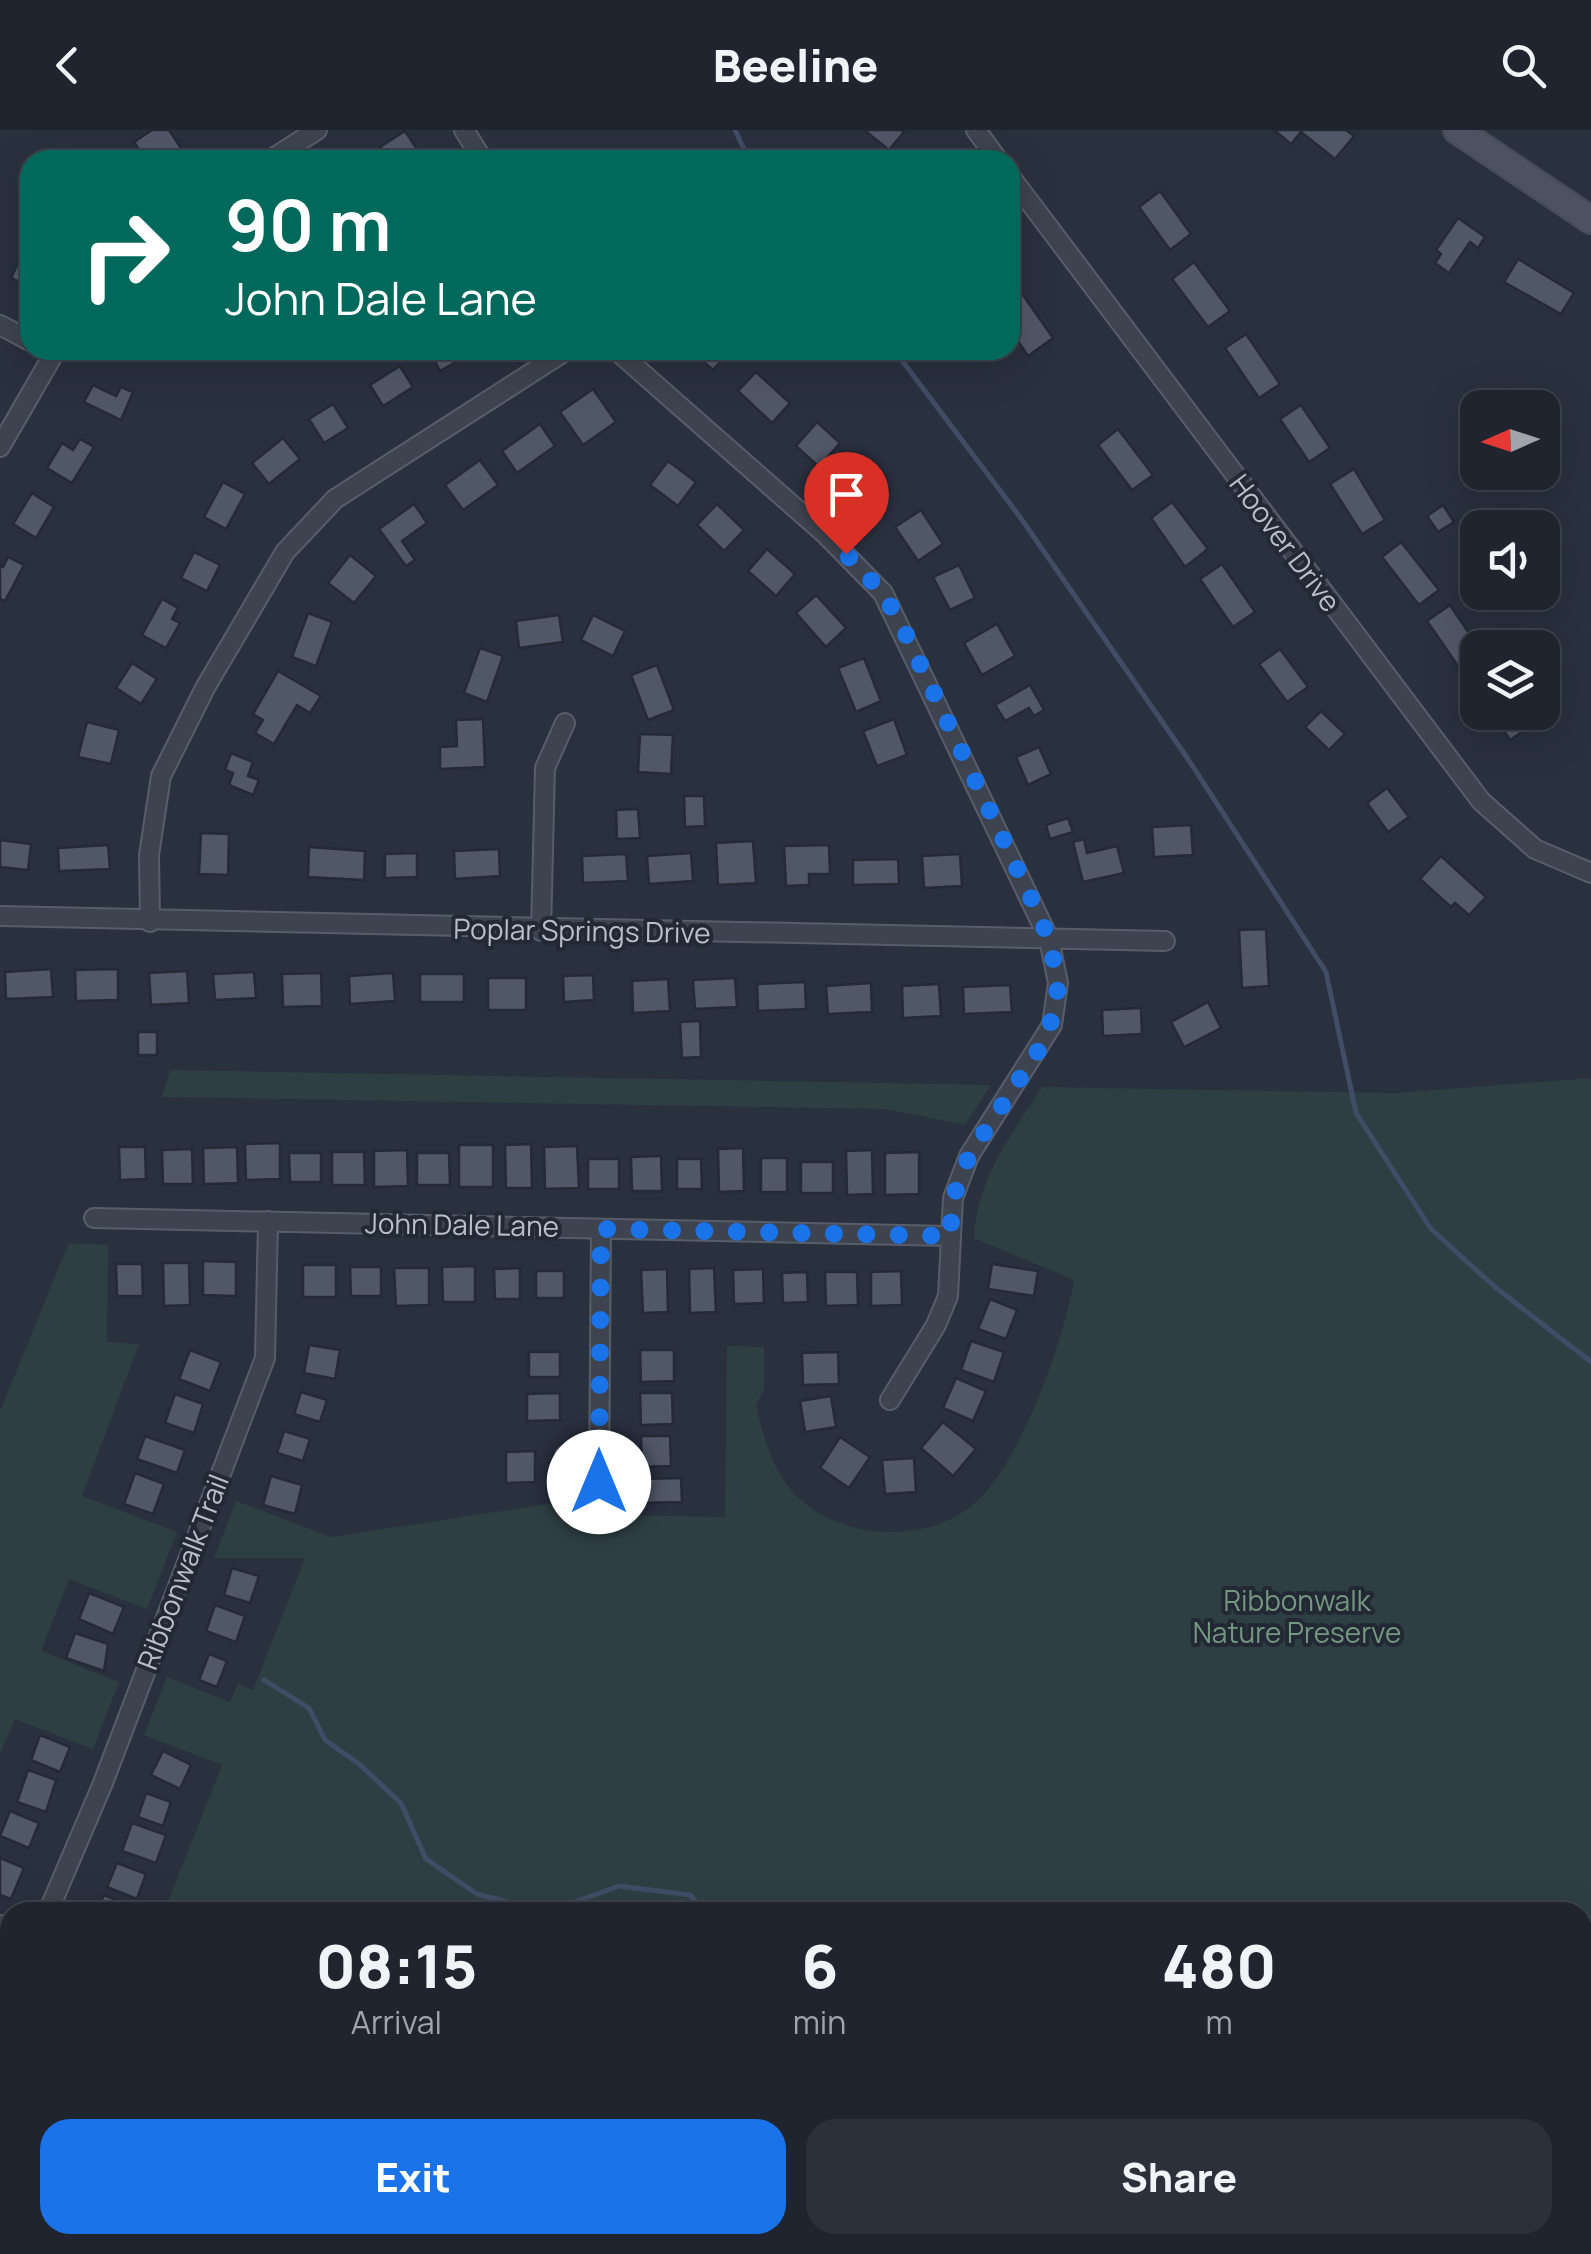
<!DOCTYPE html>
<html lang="en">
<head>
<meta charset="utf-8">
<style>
	:root { --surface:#1f242e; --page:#2c303a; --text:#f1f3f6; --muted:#a1a4aa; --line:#3c414a; --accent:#1a73e8 }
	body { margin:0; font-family:Manrope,sans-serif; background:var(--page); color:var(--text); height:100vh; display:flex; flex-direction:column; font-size:38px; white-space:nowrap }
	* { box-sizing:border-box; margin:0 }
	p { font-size:32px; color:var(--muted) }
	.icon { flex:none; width:55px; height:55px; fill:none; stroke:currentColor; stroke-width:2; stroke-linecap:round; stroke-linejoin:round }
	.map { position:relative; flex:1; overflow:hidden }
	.side { position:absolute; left:0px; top:1772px; width:1592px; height:352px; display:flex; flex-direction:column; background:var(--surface); border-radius:30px 30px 0 0; box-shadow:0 10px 40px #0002,0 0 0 2px var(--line) }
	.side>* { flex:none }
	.top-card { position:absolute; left:20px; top:20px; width:1000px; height:210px; border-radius:30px; box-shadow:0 10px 40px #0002,0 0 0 2px var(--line); background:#00695c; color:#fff; overflow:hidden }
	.needle { width:65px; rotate:267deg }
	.controls { position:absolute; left:1460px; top:260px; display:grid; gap:20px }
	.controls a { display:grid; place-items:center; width:100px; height:100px; border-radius:20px; background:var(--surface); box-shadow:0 10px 40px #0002,0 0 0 2px var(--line); font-size:50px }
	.pin { position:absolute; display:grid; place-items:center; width:85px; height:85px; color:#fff; margin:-102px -42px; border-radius:50% 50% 50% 0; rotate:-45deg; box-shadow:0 0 10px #0007 }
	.pin .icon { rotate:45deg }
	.me { position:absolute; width:110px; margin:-55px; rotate:0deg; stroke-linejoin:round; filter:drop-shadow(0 0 8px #0008) }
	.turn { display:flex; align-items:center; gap:35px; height:210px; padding:0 40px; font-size:45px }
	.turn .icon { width:130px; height:130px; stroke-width:2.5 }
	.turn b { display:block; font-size:70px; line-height:85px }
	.eta { display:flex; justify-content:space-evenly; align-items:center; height:170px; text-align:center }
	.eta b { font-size:60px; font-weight:800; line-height:70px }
	.button { display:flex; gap:20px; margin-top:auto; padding:20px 40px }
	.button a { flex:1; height:115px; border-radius:30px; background:var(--accent); color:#fff; font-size:40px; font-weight:800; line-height:115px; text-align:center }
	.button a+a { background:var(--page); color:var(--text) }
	header { display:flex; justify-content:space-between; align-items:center; height:130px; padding:0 40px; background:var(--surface); font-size:45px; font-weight:800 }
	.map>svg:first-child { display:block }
</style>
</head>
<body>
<header><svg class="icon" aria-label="back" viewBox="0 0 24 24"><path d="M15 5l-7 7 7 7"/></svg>Beeline<svg class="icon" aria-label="search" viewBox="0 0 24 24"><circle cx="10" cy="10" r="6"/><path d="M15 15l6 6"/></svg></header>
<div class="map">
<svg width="1591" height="2124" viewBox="0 0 1591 2124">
	<rect width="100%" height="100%" fill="#29303e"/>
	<g fill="#2e3f43">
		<path d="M170 940 991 955 965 995 886 979 162 967Z"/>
		<path d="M1591 948V2124H72L62 2115H1582V1782H164L222 1635 144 1605 167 1547 230 1572 238 1554 253 1560 305 1428H214L236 1371 331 1407 580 1369 623 1370 624 1385 725 1387 727 1216 764 1217V1259L756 1275C763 1305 770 1334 790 1359 833 1411 928 1417 977 1371 1021 1331 1064 1210 1074 1150L974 1108C977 1048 1010 1007 1042 957L1395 963Z"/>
		<path d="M69 1113 108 1115 107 1212 139 1214 82 1366 177 1402 147 1479 69 1449 41 1521 119 1552 93 1619 15 1589 0 1624V1281Z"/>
	</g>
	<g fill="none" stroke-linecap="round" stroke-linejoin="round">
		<g stroke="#414d66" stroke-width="5">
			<path d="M735 0 749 30"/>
			<path d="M894 220 1020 387 1188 629 1326 842 1356 983 1431 1099 1495 1157 1591 1232"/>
			<path d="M264 1550 309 1578 325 1610 359 1634 401 1673 426 1729 477 1764 547 1782 619 1756 690 1765 705 1782"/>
			<path d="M878 2115 884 2124"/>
		</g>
	</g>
	<g fill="#505767" stroke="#242a36" stroke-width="2.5">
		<path d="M152 0H169L183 21 170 30H146L134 12Z"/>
		<path d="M864 0H901L904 2 889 20Z"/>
		<path d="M1274 0H1346L1354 6 1335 29 1301 2 1291 14Z"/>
		<path d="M405 1 424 30H389L380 17Z"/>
		<path d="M1160 61 1191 104 1170 120 1139 77Z"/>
		<path d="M1458 88 1485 107 1478 118 1470 112 1449 143 1435 133 1441 124 1436 120Z"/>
		<path d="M28 113 30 114V157L11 148Z"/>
		<path d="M1518 129 1574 163 1561 184 1504 152Z"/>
		<path d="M1194 132 1230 181 1208 197 1172 149Z"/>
		<path d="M1021 162 1053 208 1028 226 1010 199V170Z"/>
		<path d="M1246 204 1280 254 1259 268 1225 218Z"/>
		<path d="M429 220H472L473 222 440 241Z"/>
		<path d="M690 220H731L713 240Z"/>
		<path d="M400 236 413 257 383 276 370 255Z"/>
		<path d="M756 242 790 273 772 293 738 261Z"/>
		<path d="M93 255 116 266 121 257 133 262 121 290 84 272Z"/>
		<path d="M593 259 616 292 583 315 560 282Z"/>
		<path d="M333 274 348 298 324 313 309 289Z"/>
		<path d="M1301 275 1330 318 1309 332 1280 289Z"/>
		<path d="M817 292 840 313 819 337 796 316Z"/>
		<path d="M540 294 555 316 517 343 502 321Z"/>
		<path d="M1118 299 1153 345 1132 360 1098 315Z"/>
		<path d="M283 308 300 329 269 354 252 333Z"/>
		<path d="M80 309 94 317 72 353 47 338 62 313 73 320Z"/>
		<path d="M480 330 498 355 463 380 445 355Z"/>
		<path d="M668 331 696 352 678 376 650 355Z"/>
		<path d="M860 332 890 359 873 378 843 351Z"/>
		<path d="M1354 339 1385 390 1362 404 1330 354Z"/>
		<path d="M223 352 245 364 226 399 204 387Z"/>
		<path d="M32 363 54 377 36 408 13 394Z"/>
		<path d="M1172 372 1208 419 1185 437 1151 388Z"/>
		<path d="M414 374 427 393 402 411 415 430 406 436 379 399Z"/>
		<path d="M717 374 744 400 724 421 697 395Z"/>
		<path d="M1443 375 1454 392 1438 402 1427 386Z"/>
		<path d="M921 380 943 414 918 431 895 397Z"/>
		<path d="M1401 412 1439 460 1419 475 1382 427Z"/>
		<path d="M767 419 795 444 776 466 748 441Z"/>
		<path d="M194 422 220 435 207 461 181 448Z"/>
		<path d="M350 425 376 446 354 473 328 453Z"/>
		<path d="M8 427 24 435 5 471 0 469V435L3 437Z"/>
		<path d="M1222 434 1255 482 1233 497 1200 449Z"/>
		<path d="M959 435 975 468 950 480 933 447Z"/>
		<path d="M816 465 846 498 826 517 796 483Z"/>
		<path d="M162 469 178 478 172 489 180 493 166 518 142 505Z"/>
		<path d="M1450 475 1479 518 1478 527 1460 539 1427 491Z"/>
		<path d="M308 483 332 492 316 536 292 527Z"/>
		<path d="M559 485 563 512 519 518 516 491Z"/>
		<path d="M593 485 625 501 613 526 581 510Z"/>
		<path d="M997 494 1015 526 982 545 964 513Z"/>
		<path d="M480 518 503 526 487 572 464 563Z"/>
		<path d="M1280 519 1308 557 1287 572 1259 534Z"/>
		<path d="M864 528 881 571 856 582 838 538Z"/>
		<path d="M132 533 157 549 141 574 116 558Z"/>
		<path d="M657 535 674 580 648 590 631 545Z"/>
		<path d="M278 541 321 566 310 583 297 575 274 614 255 603 263 590 253 584Z"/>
		<path d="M1030 555 1044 580 1034 586 1029 578 1005 591 995 575Z"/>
		<path d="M1321 581 1345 604 1329 620 1305 597Z"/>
		<path d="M1492 582H1525L1533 595 1510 610Z"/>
		<path d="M483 589 485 637 440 639V617L457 616 456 590Z"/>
		<path d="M894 589 907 625 877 636 863 601Z"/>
		<path d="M87 592 119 600 111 634 78 627Z"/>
		<path d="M640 604 673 605 671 644 638 642Z"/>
		<path d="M1039 617 1051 644 1028 655 1016 627Z"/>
		<path d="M231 623 253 632 248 646 259 650 253 665 229 655 233 643 225 640Z"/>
		<path d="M1387 658 1409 687 1388 702 1367 673Z"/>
		<path d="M684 666H704L705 696 685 697Z"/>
		<path d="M638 679 640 708 617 709 616 680Z"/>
		<path d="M1068 688 1073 702 1050 709 1046 695Z"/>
		<path d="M1191 695 1193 725 1154 727 1152 697Z"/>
		<path d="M201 703 229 704 228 745 199 744Z"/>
		<path d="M1084 709 1087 723 1117 716 1124 743 1083 752 1073 712Z"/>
		<path d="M0 710 31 714 28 740 0 737Z"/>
		<path d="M753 711 756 753 718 755 716 713Z"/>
		<path d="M108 715 110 739 59 741 58 718Z"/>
		<path d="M829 715 830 744H809V755L786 756 784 716Z"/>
		<path d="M309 717 365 721 364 750 308 747Z"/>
		<path d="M499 719 500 746 455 749 454 721Z"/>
		<path d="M417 723V747L385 748V724Z"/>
		<path d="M691 723 693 751 649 754 647 726Z"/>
		<path d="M626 724 628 751 583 753 582 726Z"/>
		<path d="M960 724 962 756 924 758 922 726Z"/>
		<path d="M1441 726 1486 767 1469 785 1455 773 1451 777 1420 749Z"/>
		<path d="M898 729 899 754 853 755V730Z"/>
		<path d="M1266 799 1269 856 1242 858 1239 800Z"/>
		<path d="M51 839 53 867 6 869 5 842Z"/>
		<path d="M118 839V870L76 871 75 840Z"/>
		<path d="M187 841 189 873 151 875 149 843Z"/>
		<path d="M254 842 256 868 215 870 213 844Z"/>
		<path d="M321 843 322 876 283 877 282 844Z"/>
		<path d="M393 843 395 871 350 874 349 846Z"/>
		<rect x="420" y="844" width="44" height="28"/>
		<path d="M593 845 594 870 564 872 563 846Z"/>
		<rect x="488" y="848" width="38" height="32"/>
		<path d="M735 848 737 877 695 879 693 850Z"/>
		<path d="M668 849 670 881 633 883 632 851Z"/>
		<path d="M805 852 806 879 758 881 757 854Z"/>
		<path d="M871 853 872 882 828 884 826 856Z"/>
		<path d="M939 854 941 886 903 888 902 856Z"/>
		<path d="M1010 855 1012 882 964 884 963 857Z"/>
		<path d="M1208 872 1221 898 1184 917 1171 892Z"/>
		<path d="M1141 878 1142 904 1103 906 1102 880Z"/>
		<path d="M700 891 701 927 682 928 680 892Z"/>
		<rect x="138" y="902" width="19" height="23"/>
		<path d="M280 1013V1049L246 1050 245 1014Z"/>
		<path d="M531 1014 532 1058H506L505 1015Z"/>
		<rect x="459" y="1015" width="34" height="42"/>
		<path d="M577 1016 579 1058 545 1059 544 1017Z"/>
		<path d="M119 1017H145L146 1049 120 1050Z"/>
		<path d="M237 1017 238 1053 204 1054 203 1018Z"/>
		<path d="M743 1018 744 1061 719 1062 718 1019Z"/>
		<path d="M192 1019 193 1054H163L162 1020Z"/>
		<path d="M407 1020 408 1056 374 1057V1021Z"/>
		<path d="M872 1020 873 1064 847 1065 846 1021Z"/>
		<path d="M332 1022H364L365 1055H332Z"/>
		<path d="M919 1022V1064L885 1065V1023Z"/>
		<path d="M289 1023H321V1052H290Z"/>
		<path d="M417 1023H449L450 1055H417Z"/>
		<path d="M661 1026 662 1061H632L631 1027Z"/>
		<rect x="761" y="1028" width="26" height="34"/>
		<rect x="588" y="1029" width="31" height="30"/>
		<path d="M677 1029H701L702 1059H677Z"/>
		<rect x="801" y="1032" width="32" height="31"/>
		<path d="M203 1131 236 1132V1166L203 1165Z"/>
		<path d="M163 1133H189L190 1175 164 1176Z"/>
		<path d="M116 1134H142L143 1166H117Z"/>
		<path d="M992 1134 1038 1141 1034 1166 988 1159Z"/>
		<rect x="303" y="1135" width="33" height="32"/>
		<path d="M475 1136V1172H443L442 1137Z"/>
		<path d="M350 1137H381V1166H351Z"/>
		<path d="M394 1138H429V1175L396 1176Z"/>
		<path d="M520 1138V1169H495L494 1139Z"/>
		<path d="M714 1138 716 1182 690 1183 689 1139Z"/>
		<path d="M667 1139 668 1182 643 1183 641 1140Z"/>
		<path d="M763 1139 764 1173 734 1174 733 1140Z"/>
		<rect x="536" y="1141" width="28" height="27"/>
		<path d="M901 1141 902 1175 871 1176V1142Z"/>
		<path d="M807 1142 808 1172 783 1173 782 1143Z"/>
		<path d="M825 1142H857L858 1175 826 1176Z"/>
		<path d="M990 1169 1017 1180 1006 1209 978 1199Z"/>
		<path d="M971 1211 1004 1222 994 1252 961 1240Z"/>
		<path d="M309 1215 340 1220 335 1249 304 1243Z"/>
		<path d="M190 1220 221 1232 210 1261 179 1249Z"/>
		<path d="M640 1220H674V1251L641 1252Z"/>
		<rect x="529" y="1222" width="31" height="25"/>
		<path d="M838 1222 839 1254 803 1255 802 1223Z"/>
		<path d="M956 1248 986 1261 973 1291 943 1278Z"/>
		<path d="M301 1262 327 1270 320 1292 294 1284Z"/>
		<path d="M560 1263V1290L527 1291V1264Z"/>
		<path d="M640 1263H672L673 1294 641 1295Z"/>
		<path d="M175 1264 203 1274 194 1303 165 1293Z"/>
		<path d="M831 1266 836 1297 805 1302 800 1271Z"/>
		<path d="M943 1292 976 1319 953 1346 921 1318Z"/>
		<path d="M284 1301 310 1309 303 1331 277 1323Z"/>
		<path d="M145 1306 185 1320 177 1343 137 1329Z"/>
		<path d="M641 1306H670L671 1336 642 1337Z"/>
		<path d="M840 1307 870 1327 849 1358 820 1338Z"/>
		<path d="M535 1321V1352L506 1353V1322Z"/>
		<path d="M914 1328 916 1362 885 1364 882 1330Z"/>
		<path d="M135 1343 164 1354 153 1384 124 1374Z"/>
		<path d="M271 1346 302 1355 295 1384 263 1375Z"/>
		<path d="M681 1348 682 1372 639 1373 638 1349Z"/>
		<path d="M232 1438 259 1446 250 1473 224 1465Z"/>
		<path d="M89 1463 124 1477 113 1504 79 1489Z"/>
		<path d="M215 1475 245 1486 236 1512 206 1501Z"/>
		<path d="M75 1503 108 1514 104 1541 66 1528Z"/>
		<path d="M209 1524 227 1531 217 1557 199 1550Z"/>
		<path d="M40 1605 70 1617 60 1642 31 1630Z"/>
		<path d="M163 1621 191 1635 180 1659 151 1645Z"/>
		<path d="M28 1640 56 1650 46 1682 17 1672Z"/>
		<path d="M146 1663 171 1672 163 1696 138 1687Z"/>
		<path d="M10 1681 39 1693 29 1718 0 1706Z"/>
		<path d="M132 1693 166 1705 156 1733 122 1721Z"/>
		<path d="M0 1728 24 1738 11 1769 0 1765Z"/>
		<path d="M117 1733 146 1744 137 1769 107 1757Z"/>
		<path d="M104 1765 135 1778 133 1782H96Z"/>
	</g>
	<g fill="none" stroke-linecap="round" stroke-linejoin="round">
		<g stroke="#585e69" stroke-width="22">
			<g id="street">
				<path d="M464 0 483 30"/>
				<path d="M976 0 998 30"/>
				<path d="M270 30 317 0"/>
				<path d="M1010 46 1481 671 1535 719 1591 743"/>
				<path d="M0 195 30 211"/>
				<path d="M616 220 825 404 883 463 1049 809 1058 853 1052 895 969 1026 953 1068 948 1166 936 1195 890 1270"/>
				<path d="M0 317 56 220"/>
				<path d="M0 786 1165 811"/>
				<path d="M150 792 149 725 161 646 205 558 285 422 335 369 567 220"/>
				<path d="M541 801 545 638 565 593"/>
				<path d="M94 1088 950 1106"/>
				<path d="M565 1326H599"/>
				<path d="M599 1352 601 1099"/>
				<path d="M48 1782 103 1653 265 1228 268 1091"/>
				<path d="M0 1795 10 1802"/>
				<path d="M0 1880 10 1865"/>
			</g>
		</g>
		<g stroke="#474c58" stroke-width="30">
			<path id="secondary" d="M1457 0 1591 90"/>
		</g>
		<use href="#street" stroke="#3d434f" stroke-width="18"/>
		<use href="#secondary" stroke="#4c5261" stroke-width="25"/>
	</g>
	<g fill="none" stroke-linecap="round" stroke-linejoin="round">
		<path stroke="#1a73e8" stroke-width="18" stroke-dasharray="0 32.4" d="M599 1352 601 1099 950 1106 953 1068 969 1026 1040 918 1056 879 1058 852 1049 809 1033 772 902 496 883 463 846 424"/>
	</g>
	<g text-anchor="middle" stroke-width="8" stroke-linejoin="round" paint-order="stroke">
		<g font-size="28" fill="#babec9" stroke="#222834">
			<text transform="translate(1285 413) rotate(53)" y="10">Hoover Drive</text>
			<text transform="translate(582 801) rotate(1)" y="10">Poplar Springs Drive</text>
			<text transform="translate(462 1095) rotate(1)" y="10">John Dale Lane</text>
			<text transform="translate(183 1442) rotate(-69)" y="10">Ribbonwalk Trail</text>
		</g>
		<g font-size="28" fill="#74977f" stroke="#222834">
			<text x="1297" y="1481">Ribbonwalk<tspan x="1297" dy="32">Nature Preserve</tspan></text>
		</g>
	</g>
</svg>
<div class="controls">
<a><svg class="needle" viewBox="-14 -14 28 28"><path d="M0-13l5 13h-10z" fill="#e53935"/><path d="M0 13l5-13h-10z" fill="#a1a4aa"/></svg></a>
<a><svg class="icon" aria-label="sound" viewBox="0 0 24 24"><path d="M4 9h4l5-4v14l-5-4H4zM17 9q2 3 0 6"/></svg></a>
<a><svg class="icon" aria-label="layers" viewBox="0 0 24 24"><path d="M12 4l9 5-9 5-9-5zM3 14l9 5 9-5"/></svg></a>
</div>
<div class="pin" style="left:846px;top:424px;background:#d93025"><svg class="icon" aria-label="arrive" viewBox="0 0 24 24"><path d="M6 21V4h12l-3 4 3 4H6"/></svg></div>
<svg class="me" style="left:599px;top:1352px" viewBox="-20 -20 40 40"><circle r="19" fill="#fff"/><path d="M0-13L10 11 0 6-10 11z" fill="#1a73e8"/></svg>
<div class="top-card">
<div class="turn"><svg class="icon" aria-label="right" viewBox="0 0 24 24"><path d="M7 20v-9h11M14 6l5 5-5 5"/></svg><div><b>90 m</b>John Dale Lane</div></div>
</div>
<section class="side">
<div class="eta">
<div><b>08:15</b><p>Arrival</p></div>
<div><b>6</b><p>min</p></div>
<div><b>480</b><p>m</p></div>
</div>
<div class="button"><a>Exit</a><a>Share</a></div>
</section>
</div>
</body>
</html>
